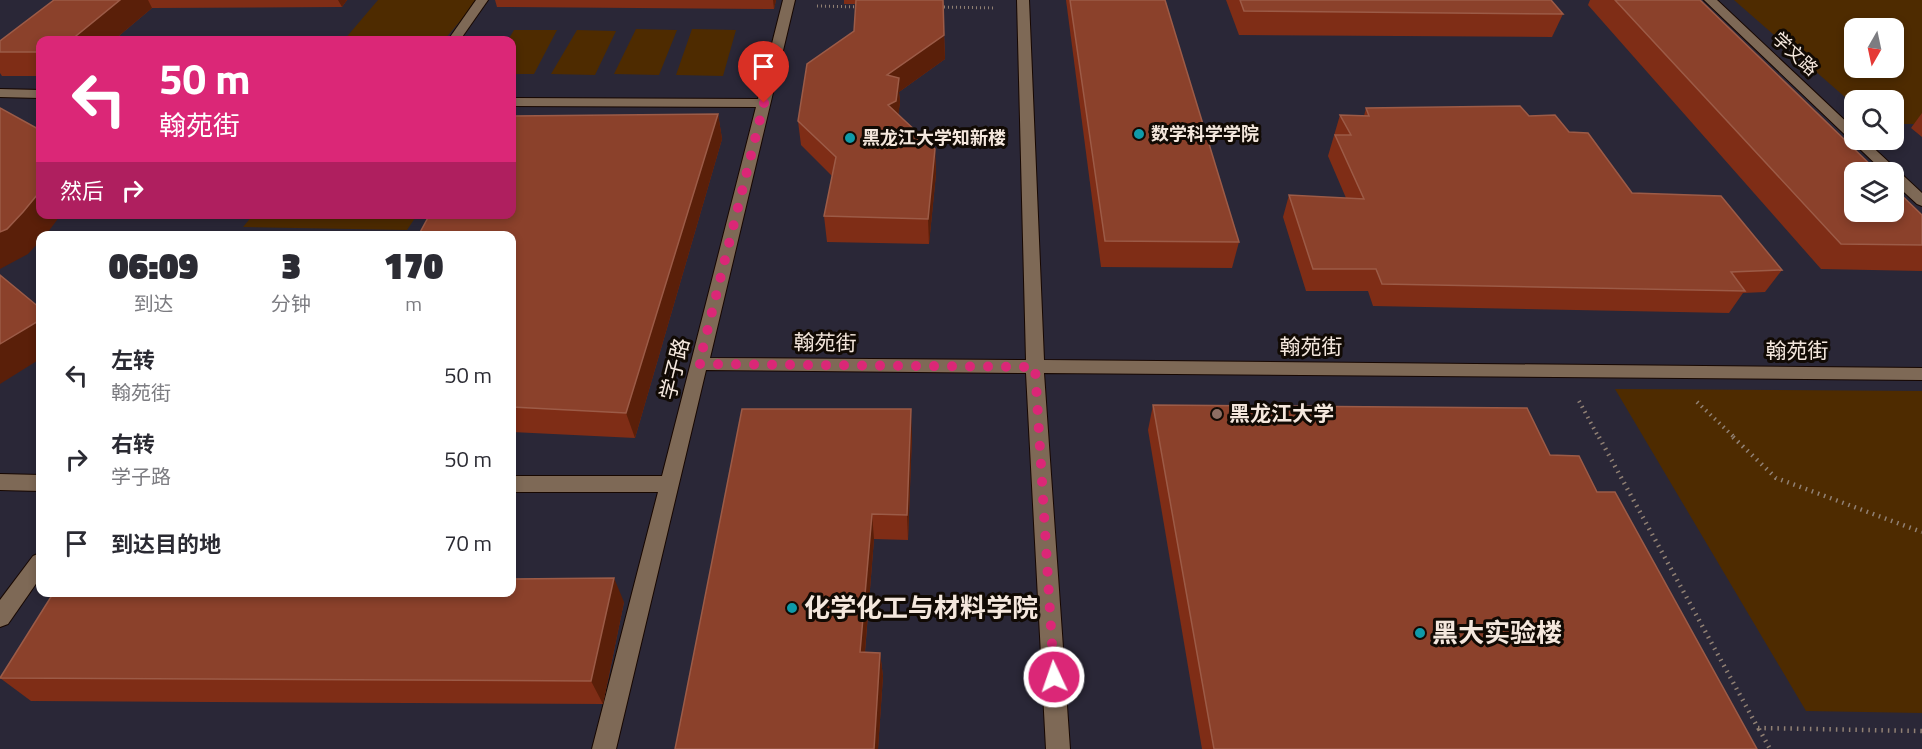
<!DOCTYPE html>
<html lang="zh">
<head>
<meta charset="utf-8">
<style>
	:root { --surface:#fff; --page:#f7f7f7; --text:#2b2b33; --muted:#7c7c81 }
	body { margin:0; font-family:"Titillium Web","Noto Sans SC",sans-serif; background:var(--page); color:var(--text); height:100vh; display:flex; flex-direction:column; font-size:22px; white-space:nowrap }
	* { box-sizing:border-box; margin:0 }
	p { font-size:20px; color:var(--muted) }
	.icon { flex:none; width:33px; height:33px; fill:none; stroke:currentColor; stroke-width:2; stroke-linecap:round; stroke-linejoin:round }
	.map { position:relative; flex:1; overflow:hidden }
	.details { position:absolute; left:36px; top:231px; width:480px; height:366px; display:flex; flex-direction:column; background:var(--surface); border-radius:12px; box-shadow:0 3px 9px #0003 }
	.details>* { flex:none }
	.guide { position:absolute; left:36px; top:36px; width:480px; height:183px; border-radius:12px; box-shadow:0 3px 9px #0003; background:#db2777; color:#fff; overflow:hidden }
	.needle { width:39px; rotate:189deg }
	.fabs { position:absolute; left:1844px; top:18px; display:grid; gap:12px }
	.fabs a { display:grid; place-items:center; width:60px; height:60px; border-radius:12px; background:var(--surface); box-shadow:0 3px 9px #0003; font-size:30px }
	.pin { position:absolute; display:grid; place-items:center; width:51px; height:51px; color:#fff; margin:-62px -26px; border-radius:50% 50% 50% 0; rotate:-45deg; box-shadow:0 0 6px #0007 }
	.pin .icon { rotate:45deg }
	.me { position:absolute; width:66px; margin:-33px; rotate:357deg; stroke-linejoin:round; filter:drop-shadow(0 0 4px #0008) }
	.turn { display:flex; align-items:center; gap:21px; height:126px; padding:0 24px; font-size:27px }
	.turn .icon { width:78px; height:78px; stroke-width:2.5 }
	.turn b { display:block; font-size:42px; line-height:51px }
	.then { display:flex; align-items:center; height:57px; padding:0 24px; background:#0003; gap:12px; font-size:22px }
	.eta { display:flex; justify-content:space-evenly; align-items:center; height:102px; text-align:center }
	.eta b { font-size:36px; font-weight:800; line-height:42px }
	ul { padding:0; list-style:none }
	li { display:flex; align-items:center; gap:18px; height:84px; padding:0 24px }
	li div { flex:1 }
	li b { display:block; font-size:22px }
	li em { font-style:normal }
	.map>svg:first-child { display:block }
</style>
</head>
<body>
<div class="map">
<svg width="1922" height="749" viewBox="0 0 1922 749">
	<rect width="100%" height="100%" fill="#2f1e0d"/>
	<path fill="#2a2737" fill-rule="evenodd" d="M0 0H1922V749H0ZM1854 28H1893V68H1854ZM40 40H512V214H40ZM1854 100H1893V140H1854ZM1854 172H1893V212H1854ZM40 236H512V592H40Z"/>
	<g fill="#4e2b00" fill-rule="evenodd">
		<path d="M378 0H478L444 40H344Z"/>
		<path d="M1734 0H1922V124H1893V100H1854V105ZM1854 28H1893V68H1854Z"/>
		<path d="M636 29 677 30 659 75 614 74Z"/>
		<path d="M692 29 736 30 723 76 676 75Z"/>
		<path d="M514 30H557L534 74H512V40H508Z"/>
		<path d="M577 30 616 31 595 75 551 74Z"/>
		<path d="M253 215V214L417 215 407 230 243 227Z"/>
		<path d="M1615 389 1922 391V713L1806 711Z"/>
	</g>
	<g fill="none" stroke-linecap="round" stroke-linejoin="round">
		<g stroke="#170700" stroke-width="2">
			<g id="minor">
				<path d="M476 0H488L460 40H448Z"/>
				<path d="M783 0H795L710 358 1026 360 1017 0H1029L1044 360 1922 368V380L1044 373 1070 749H1046L1026 373 706 370 616 749H592L658 492H512V476H662L756 107 512 106V98L758 99Z"/>
				<path d="M1704 0H1717L1854 129V140H1865L1922 193V206L1917 204 1893 182V172H1884Z"/>
				<path d="M0 89 40 90V98L0 97Z"/>
				<path d="M0 474 40 475V491L0 490Z"/>
				<path d="M40 553V578L8 624 0 627V600L33 556Z"/>
			</g>
		</g>
		<g stroke="#918174" stroke-width="3" stroke-dasharray="1 3" stroke-linecap="butt">
			<path d="M817 6 861 7"/>
			<path d="M940 7 996 8"/>
		</g>
		<g stroke="#918174" stroke-width="4" stroke-dasharray="1.5 4.5" stroke-linecap="butt">
			<path d="M1579 401 1599 438"/>
			<path d="M1697 402 1735 438"/>
		</g>
		<g stroke="#918174" stroke-width="4.5" stroke-dasharray="1.5 5" stroke-linecap="butt">
			<path d="M1599 437 1758 728 1922 731"/>
			<path d="M1733 437 1776 478 1922 532"/>
			<path d="M1759 729 1770 749"/>
		</g>
		<use href="#minor" fill="#7e6956" fill-rule="evenodd"/>
	</g>
	<g fill="#7f2d16">
		<path d="M54 0H347L342 7 152 8 114 40H40V76H2L0 73V41Z"/>
		<path d="M495 0H776L774 9 497 7Z"/>
		<path d="M844 0H943L945 59 899 92 900 102 898 115 935 149 936 174 929 244 827 242 824 216 832 176 801 145 798 121 854 31 856 4H844Z"/>
		<path d="M1066 0H1165L1239 242 1232 268 1101 267Z"/>
		<path d="M1226 0H1551L1563 14 1552 37 1239 35Z"/>
		<path d="M1590 0H1700L1922 215V271L1821 269 1588 5Z"/>
		<path d="M1366 108 1529 116 1569 132 1632 193 1782 270 1765 292 1743 293 1729 313 1373 306 1368 291H1306L1283 217 1289 195 1346 198 1328 156 1340 115 1364 116Z"/>
		<path d="M1922 113V137L1911 128Z"/>
		<path d="M718 114 722 139 635 438 512 432V236Z"/>
		<path d="M1153 405 1550 455 1597 492 1757 749H1202L1148 430Z"/>
		<path d="M912 435 908 540 874 539 865 652 880 653 883 676 878 749H675Z"/>
		<path d="M624 602 603 704 31 701 0 678Z"/>
	</g>
	<g fill="#5a1f09">
		<path d="M120 0H148L152 8 114 40H71Z"/>
		<path d="M338 0H347L342 7Z"/>
		<path d="M773 0H776L774 9Z"/>
		<path d="M944 35 945 59 899 92 900 102 897 126 888 105 887 75Z"/>
		<path d="M718 114 722 139 635 438 626 413Z"/>
		<path d="M935 149 936 174 929 244 928 219Z"/>
		<path d="M40 187V214H59L57 220 45 236H40V241L28 254 0 269V232Z"/>
		<path d="M40 320V359L0 384V344Z"/>
		<path d="M911 409 912 435 908 540 907 515Z"/>
		<path d="M872 514 874 539 863 675 860 652Z"/>
		<path d="M614 578 624 602 603 704 591 681Z"/>
		<path d="M880 653 883 676 878 749H874Z"/>
	</g>
	<g fill="#8b412b" stroke="#9c5b47" stroke-width="1.5">
		<path d="M54 0H120L71 40H40V52H0V41Z"/>
		<path d="M856 0H943L944 35 887 75 899 78 896 101 888 105 935 149 928 219 824 216 836 157 798 121 807 64 854 31Z"/>
		<path d="M1070 0H1165L1239 242 1105 241Z"/>
		<path d="M1240 0H1551L1563 14 1244 11Z"/>
		<path d="M1615 0H1700L1878 172H1854V212H1893V187L1922 215V245L1841 244Z"/>
		<path d="M1520 106 1529 116 1555 115 1569 132 1588 133 1632 193 1721 196 1782 270 1731 272 1745 291 1382 284 1376 269H1313L1289 195 1364 199 1335 135H1351L1340 115 1369 116 1366 108Z"/>
		<path d="M0 108 40 130V187L37 195 23 212 7 229 0 232Z"/>
		<path d="M718 114 626 413 512 407V236H418L430 214H512V116Z"/>
		<path d="M0 275 40 308V320L0 344Z"/>
		<path d="M1153 405 1527 408 1550 455 1579 456 1597 492H1615L1757 749H1214Z"/>
		<path d="M742 409H911L907 515 872 514 860 652 880 653 874 749H675Z"/>
		<path d="M614 578 591 681 0 678 54 592H512V579Z"/>
	</g>
	<g fill="none" stroke-linecap="round" stroke-linejoin="round">
		<path stroke="#db2777" stroke-width="10" stroke-dasharray="0 18" d="M764 103 699 364 1035 367 1054 677"/>
	</g>
	<g fill="#0f9aa8" stroke="#110a04" stroke-width="2">
		<circle cx="1139" cy="134" r="6"/>
		<circle cx="850" cy="138" r="6"/>
		<circle cx="792" cy="608" r="6"/>
		<circle cx="1420" cy="633" r="6"/>
	</g>
	<circle fill="#8d6e63" stroke="#110a04" stroke-width="2" cx="1217" cy="414" r="6"/>
	<g text-anchor="middle" stroke-width="6" stroke-linejoin="round" paint-order="stroke">
		<g font-size="18" fill="#f4e7dd" stroke="#110a04">
			<text transform="translate(1795 54) rotate(43)" y="6">学文路</text>
		</g>
		<g font-size="18" font-weight="bold" fill="#f4e7dd" stroke="#110a04" text-anchor="start">
			<text x="1151" y="140">数学科学学院</text>
			<text x="862" y="144">黑龙江大学知新楼</text>
		</g>
		<g font-size="21" fill="#f4e7dd" stroke="#110a04">
			<text transform="translate(825 343) rotate(1)" y="7">翰苑街</text>
			<text x="1311" y="354">翰苑街</text>
			<text x="1797" y="358">翰苑街</text>
			<text transform="translate(675 369) rotate(-76)" y="7">学子路</text>
		</g>
		<g font-size="21" font-weight="bold" fill="#f4e7dd" stroke="#110a04" text-anchor="start">
			<text x="1229" y="421">黑龙江大学</text>
		</g>
		<g font-size="26" font-weight="bold" fill="#f4e7dd" stroke="#110a04" text-anchor="start">
			<text x="804" y="617">化学化工与材料学院</text>
			<text x="1432" y="642">黑大实验楼</text>
		</g>
	</g>
</svg>
<div class="fabs">
<a><svg class="needle" viewBox="-14 -14 28 28"><path d="M0-13l5 13h-10z" fill="#e53935"/><path d="M0 13l5-13h-10z" fill="#7c7c81"/></svg></a>
<a><svg class="icon" aria-label="search" viewBox="0 0 24 24"><circle cx="10" cy="10" r="6"/><path d="M15 15l6 6"/></svg></a>
<a><svg class="icon" aria-label="layers" viewBox="0 0 24 24"><path d="M12 4l9 5-9 5-9-5zM3 14l9 5 9-5"/></svg></a>
</div>
<div class="pin" style="left:764px;top:103px;background:#d93025"><svg class="icon" aria-label="arrive" viewBox="0 0 24 24"><path d="M6 21V4h12l-3 4 3 4H6"/></svg></div>
<svg class="me" style="left:1054px;top:677px" viewBox="-20 -20 40 40"><circle r="17" fill="#db2777" stroke="#fff" stroke-width="3"/><path d="M0-11L8 9 0 5-8 9z" fill="#fff"/></svg>
<div class="guide">
<div class="turn"><svg class="icon" aria-label="left" viewBox="0 0 24 24"><path d="M17 20v-9H6M10 6l-5 5 5 5"/></svg><div><b>50 m</b>翰苑街</div></div>
<div class="then">然后<svg class="icon" aria-label="right" viewBox="0 0 24 24"><path d="M7 20v-9h11M14 6l5 5-5 5"/></svg></div>
</div>
<section class="details">
<div class="eta">
<div><b>06:09</b><p>到达</p></div>
<div><b>3</b><p>分钟</p></div>
<div><b>170</b><p>m</p></div>
</div>
<ul>
<li><svg class="icon" aria-label="left" viewBox="0 0 24 24"><path d="M17 20v-9H6M10 6l-5 5 5 5"/></svg><div><b>左转</b><p>翰苑街</p></div><em>50 m</em></li>
<li><svg class="icon" aria-label="right" viewBox="0 0 24 24"><path d="M7 20v-9h11M14 6l5 5-5 5"/></svg><div><b>右转</b><p>学子路</p></div><em>50 m</em></li>
<li><svg class="icon" aria-label="arrive" viewBox="0 0 24 24"><path d="M6 21V4h12l-3 4 3 4H6"/></svg><div><b>到达目的地</b></div><em>70 m</em></li>
</ul>
</section>
</div>
</body>
</html>
